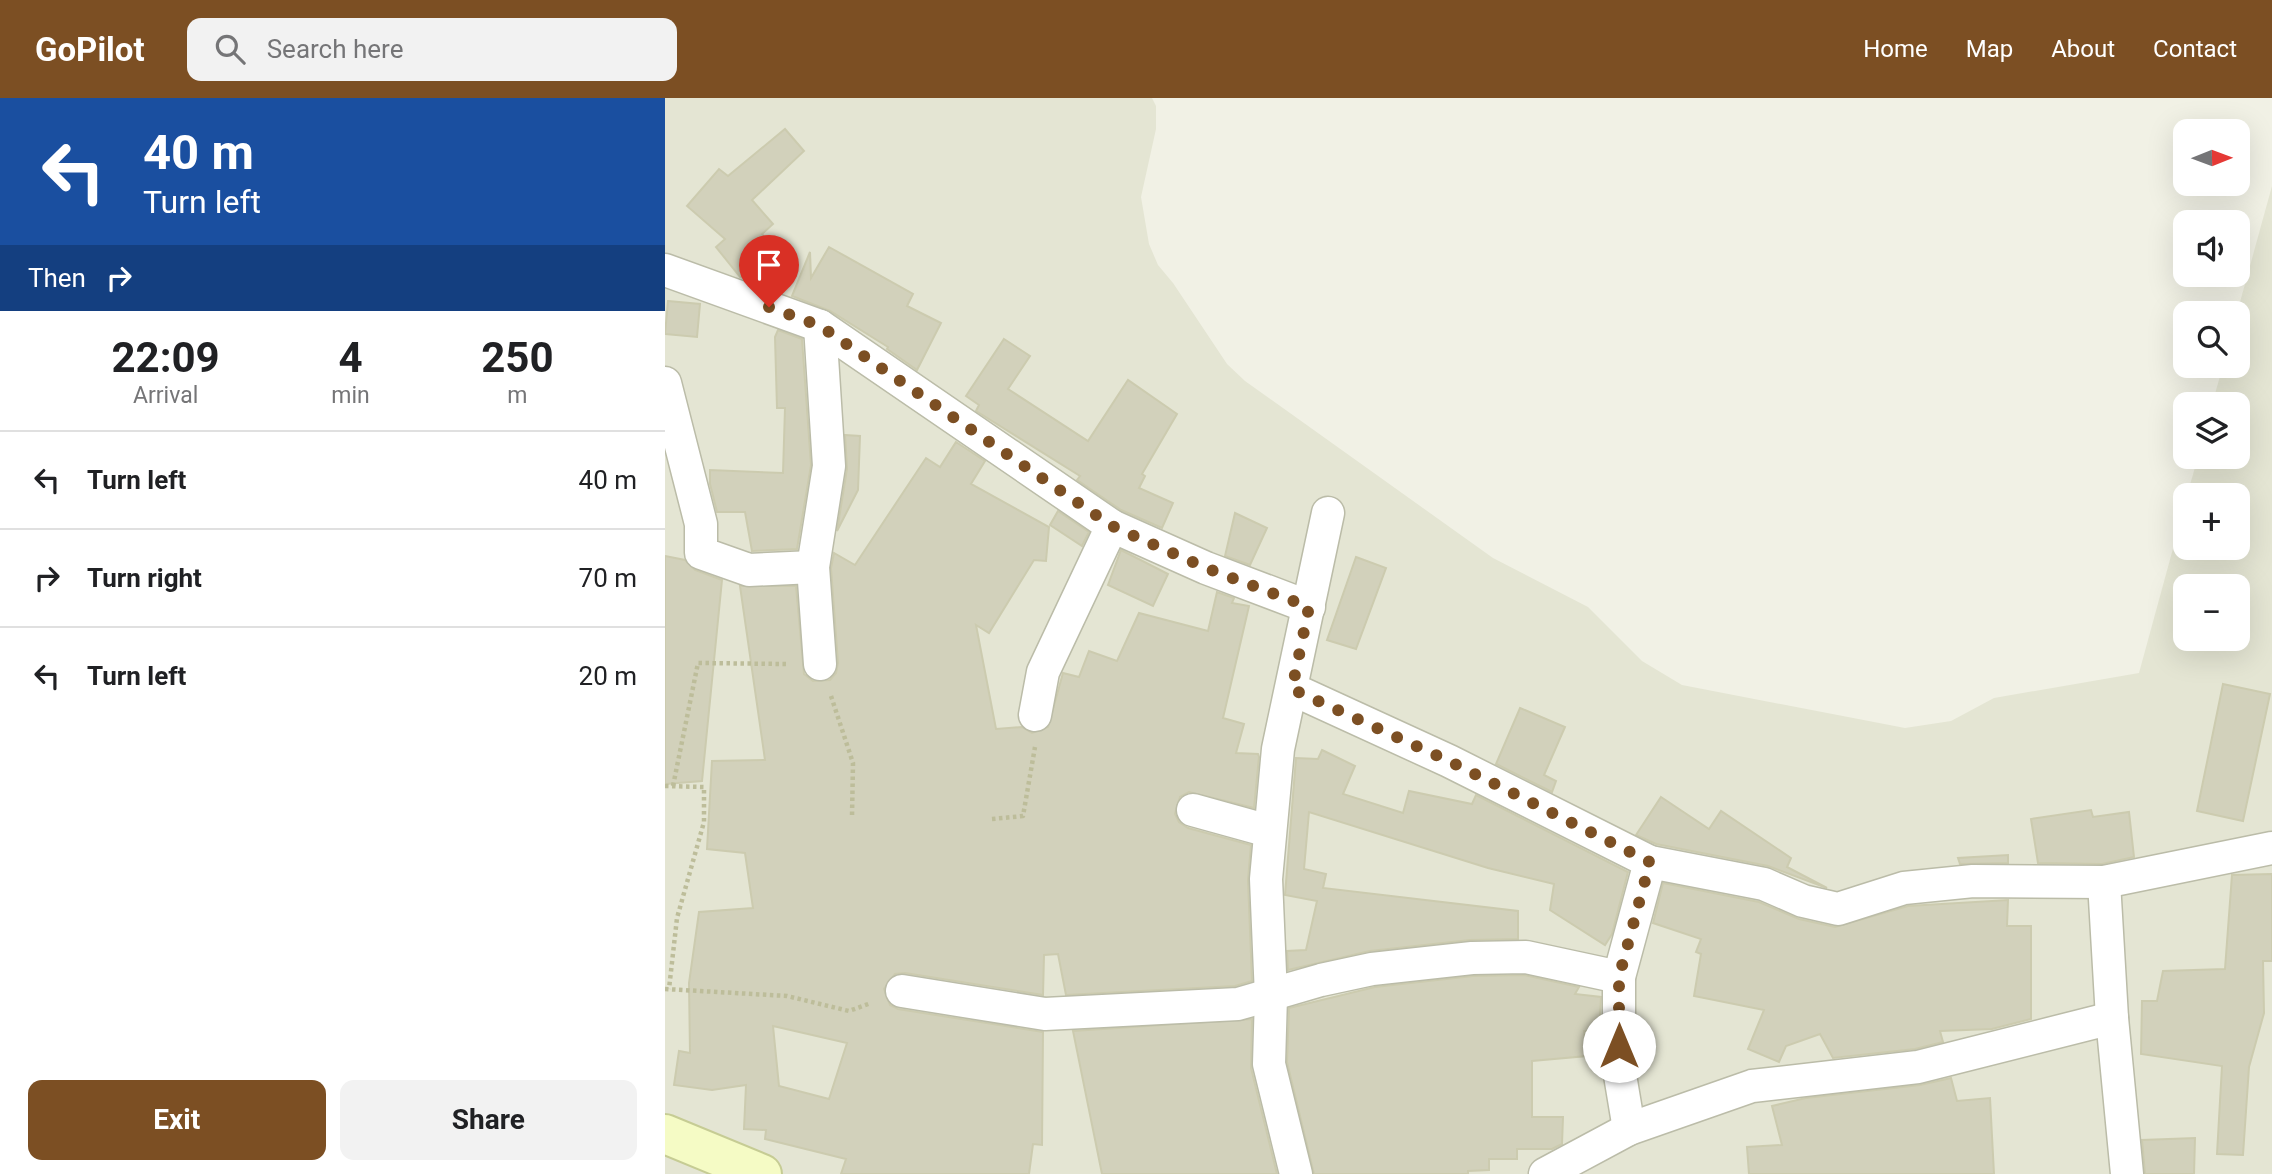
<!DOCTYPE html>
<html lang="en">
<head>
<meta charset="utf-8">
<style>
	:root { --surface:#fff; --page:#f2f2f2; --text:#202124; --muted:#757577; --line:#e0e0e0; --accent:#7c4f23 }
	body { margin:0; font-family:Roboto,sans-serif; background:var(--page); color:var(--text); height:100vh; display:flex; flex-direction:column; font-size:26px; white-space:nowrap }
	* { box-sizing:border-box; margin:0 }
	p { font-size:23px; color:var(--muted) }
	.icon { flex:none; width:38px; height:38px; fill:none; stroke:currentColor; stroke-width:2; stroke-linecap:round; stroke-linejoin:round }
	.map { position:relative; flex:1; overflow:hidden }
	.panel { display:flex; flex-direction:column; background:var(--surface); width:665px }
	.panel>* { flex:none }
	.banner { background:#1a4fa0; color:#fff; overflow:hidden }
	.needle { width:46px; rotate:89deg }
	.buttons { position:absolute; left:1508px; top:21px; display:grid; gap:14px }
	.buttons a { display:grid; place-items:center; width:77px; height:77px; border-radius:14px; background:var(--surface); box-shadow:0 7px 28px #0002; font-size:35px }
	.pin { position:absolute; display:grid; place-items:center; width:60px; height:60px; color:#fff; margin:-72px -30px; border-radius:50% 50% 50% 0; rotate:-45deg; box-shadow:0 0 7px #0007 }
	.pin .icon { rotate:45deg }
	.me { position:absolute; width:77px; margin:-38px; rotate:0deg; stroke-linejoin:round; filter:drop-shadow(0 0 5px #0008) }
	.turn { display:flex; align-items:center; gap:24px; height:147px; padding:0 28px; font-size:32px }
	.turn .icon { width:91px; height:91px; stroke-width:2.5 }
	.turn b { display:block; font-size:49px; line-height:60px }
	.then { display:flex; align-items:center; height:66px; padding:0 28px; background:#0003; gap:14px; font-size:26px }
	.eta { display:flex; justify-content:space-evenly; align-items:center; height:119px; text-align:center }
	.eta b { font-size:42px; font-weight:700; line-height:49px }
	.action { display:flex; gap:14px; margin-top:auto; padding:14px 28px }
	.action a { flex:1; height:80px; border-radius:14px; background:var(--accent); color:#fff; font-size:28px; font-weight:700; line-height:80px; text-align:center }
	.action a+a { background:var(--page); color:var(--text) }
	ul { padding:0; list-style:none }
	li { display:flex; align-items:center; gap:21px; height:98px; padding:0 28px; border-top:2px solid var(--line) }
	li div { flex:1 }
	li b { display:block; font-size:26px }
	li em { font-style:normal }
	header { display:flex; align-items:center; gap:42px; box-sizing:border-box; height:98px; padding:0 35px; background:var(--accent); color:#fff }
	header strong { font-size:33px }
	nav { display:flex; gap:38px; margin-inline-start:auto; font-size:24px }
	.search { width:490px; height:63px; background:var(--page); display:flex; align-items:center; gap:18px; box-sizing:border-box; padding:0 24px; border-radius:14px; color:var(--muted); font-size:26px }
	main { display:flex; flex:1; min-height:0 }
	.map>svg:first-child { display:block }
</style>
</head>
<body>
<header>
<strong>GoPilot</strong>
<div class="search"><svg class="icon" aria-label="search" viewBox="0 0 24 24"><circle cx="10" cy="10" r="6"/><path d="M15 15l6 6"/></svg>Search here</div>
<nav><a>Home</a><a>Map</a><a>About</a><a>Contact</a></nav>
</header>
<main>
<section class="panel">
<div class="banner">
<div class="turn"><svg class="icon" aria-label="left" viewBox="0 0 24 24"><path d="M17 20v-9H6M10 6l-5 5 5 5"/></svg><div><b>40 m</b>Turn left</div></div>
<div class="then">Then<svg class="icon" aria-label="right" viewBox="0 0 24 24"><path d="M7 20v-9h11M14 6l5 5-5 5"/></svg></div>
</div>
<div class="eta">
<div><b>22:09</b><p>Arrival</p></div>
<div><b>4</b><p>min</p></div>
<div><b>250</b><p>m</p></div>
</div>
<ul>
<li><svg class="icon" aria-label="left" viewBox="0 0 24 24"><path d="M17 20v-9H6M10 6l-5 5 5 5"/></svg><div><b>Turn left</b></div><em>40 m</em></li>
<li><svg class="icon" aria-label="right" viewBox="0 0 24 24"><path d="M7 20v-9h11M14 6l5 5-5 5"/></svg><div><b>Turn right</b></div><em>70 m</em></li>
<li><svg class="icon" aria-label="left" viewBox="0 0 24 24"><path d="M17 20v-9H6M10 6l-5 5 5 5"/></svg><div><b>Turn left</b></div><em>20 m</em></li>
</ul>
<div class="action"><a>Exit</a><a>Share</a></div>
</section>
<div class="map">
<svg width="1607" height="1076" viewBox="0 0 1607 1076">
	<rect width="100%" height="100%" fill="#f1f1e5"/>
	<path fill="#e4e5d3" fill-rule="evenodd" d="M0 0H487L491 8V31L476 99 484 146 493 167 508 185 562 266 580 283 828 460 923 509 977 563 1017 587 1240 630 1286 623 1329 600 1474 575 1521 403V450H1573V397H1522L1533 359H1573V306H1547L1558 268H1573L1572 215 1607 88V1076H0ZM1521 488H1573V541H1521Z"/>
	<g fill="#d2d1bb" stroke="#cccbaf" stroke-width="2" fill-rule="evenodd">
		<path d="M120 31 139 53 87 102 108 126 97 136 120 165 94 186 75 179 51 149 60 141 22 108 54 71 63 78Z"/>
		<path d="M164 149 248 196 242 208 276 225 252 272 222 251 223 249 165 213 127 198 145 154 146 180Z"/>
		<path d="M3 203 35 206 32 239 0 236Z"/>
		<path d="M113 232 137 241 146 367 132 451 87 453 80 414H52L45 386V372L118 375 120 310H112L110 239Z"/>
		<path d="M339 241 365 258 343 291 423 343 463 282 512 316 477 376 480 378 474 390 508 405 497 430 456 412 412 382 415 378 311 313 314 307 301 298Z"/>
		<path d="M180 337 195 338 193 392 172 433 182 371Z"/>
		<path d="M291 344 320 363 306 386 384 429 381 463 369 462 324 535 311 527 331 631 357 629 367 635 383 629 398 575 414 579 424 553 452 563 474 515 543 533 552 494 569 500 567 505 584 508 558 620 579 626 571 655 593 656 594 659 589 710 524 694 515 699 510 716 514 724 523 730 586 747 583 782 587 883 570 888 401 897 393 856 379 857 378 897 240 875 230 876 219 891 225 907 233 911 378 934 377 1047 368 1046 364 1076H176L181 1061 100 1041 101 1032 79 1031 81 987 47 992 9 987 14 953 25 955 24 885 34 814 88 810 80 755 42 751 47 663 100 662 75 488H131L139 576 148 583 165 582 171 575 173 565 166 470 169 455 190 467 261 360 275 369ZM108 928 182 945 164 1001 114 988Z"/>
		<path d="M393 413 424 434 417 448 385 427Z"/>
		<path d="M570 415 602 430 585 467 560 458Z"/>
		<path d="M456 452 503 476 488 508 443 487Z"/>
		<path d="M0 458 20 462 30 472 57 482 37 683 0 686Z"/>
		<path d="M691 459 721 470 691 551 662 542Z"/>
		<path d="M1558 586 1605 596 1578 723 1532 713Z"/>
		<path d="M855 610 900 629 879 677 891 683 887 694 831 666Z"/>
		<path d="M657 652 690 668 678 696 738 715 744 693 807 706 811 697 963 774 947 836 940 847 885 812 889 786 823 770 644 714 639 771 661 776 658 790 853 813V841L805 842 705 853 623 872 622 853 641 852 652 803 620 797 631 660 653 661Z"/>
		<path d="M996 699 1044 731 1056 713 1126 760 1122 769 1162 790 1103 768 991 746 971 737Z"/>
		<path d="M1426 712 1428 719 1464 714 1469 759 1437 766 1373 765 1366 721Z"/>
		<path d="M1343 757V765L1295 766 1293 760Z"/>
		<path d="M1607 776V863H1598L1599 915 1584 969 1578 1057 1552 1056 1557 968 1476 956 1477 903H1492L1498 873 1560 871 1567 777Z"/>
		<path d="M998 785 1094 804 1134 821 1170 829 1243 808 1343 802 1342 828H1366V921L1327 931 1275 933 1278 944 1250 951 1168 960 1155 936 1121 948 1114 964 1083 951 1099 912 1029 898 1036 856 1031 854 1036 841 988 825Z"/>
		<path d="M859 877 914 889 910 896 936 899 934 934 919 933 922 958 867 963V1019H898L897 1046 887 1051H852V1061H824V1072L803 1073V1076H649L622 964 624 910 710 889 808 878Z"/>
		<path d="M587 921 586 970 612 1076H437L408 933Z"/>
		<path d="M1286 980 1292 1003 1325 1000 1329 1076H1084L1082 1049 1117 1047 1107 1008 1141 1000 1255 987Z"/>
		<path d="M1530 1040 1529 1076H1480L1477 1042Z"/>
	</g>
	<g fill="none" stroke-linecap="round" stroke-linejoin="round">
		<g stroke="#bbbca8" stroke-width="35">
			<g id="street">
				<path d="M0 172 155 228 447 428 541 470 644 509"/>
				<path d="M0 285 36 426V455L84 472 148 469"/>
				<path d="M155 566 148 469 164 368 155 228"/>
				<path d="M627 591 784 663 985 764 1099 786 1138 803 1173 811 1239 790 1308 783 1439 784 1607 750"/>
				<path d="M370 617 378 574 447 428"/>
				<path d="M528 712 604 733"/>
				<path d="M1439 784 1447 920 1462 1076"/>
				<path d="M237 893 380 916 573 906 656 882 707 871 807 860 861 859 954 879"/>
				<path d="M964 1031 954 971V879L985 764"/>
				<path d="M631 1076 604 966 606 898 601 781 613 651 663 415"/>
				<path d="M880 1076 964 1031 1087 988 1253 969 1447 920"/>
			</g>
		</g>
		<g stroke="#c6cc94" stroke-width="42">
			<path id="secondary" d="M0 1036 97 1076"/>
		</g>
		<g stroke="#bdbd9a" stroke-width="4.5" stroke-dasharray="3.5 3.5" stroke-linecap="butt">
			<path d="M166 598 188 665 187 719"/>
			<path d="M0 688 39 689V724L12 820 4 891"/>
			<path d="M8 688 33 565 121 566"/>
			<path d="M327 721 358 718 370 649"/>
			<path d="M0 891 122 898 184 913 206 905"/>
		</g>
		<use href="#street" stroke="#fff" stroke-width="32"/>
		<use href="#secondary" stroke="#f5fbc5" stroke-width="38"/>
	</g>
	<g fill="none" stroke-linecap="round" stroke-linejoin="round">
		<path stroke="#7c4f23" stroke-width="12" stroke-dasharray="0 21.6" d="M104 209 155 228 447 428 541 470 644 509 627 591 784 663 985 764 954 879V948"/>
	</g>
</svg>
<div class="buttons">
<a><svg class="needle" viewBox="-14 -14 28 28"><path d="M0-13l5 13h-10z" fill="#e53935"/><path d="M0 13l5-13h-10z" fill="#757577"/></svg></a>
<a><svg class="icon" aria-label="sound" viewBox="0 0 24 24"><path d="M4 9h4l5-4v14l-5-4H4zM17 9q2 3 0 6"/></svg></a>
<a><svg class="icon" aria-label="search" viewBox="0 0 24 24"><circle cx="10" cy="10" r="6"/><path d="M15 15l6 6"/></svg></a>
<a><svg class="icon" aria-label="layers" viewBox="0 0 24 24"><path d="M12 4l9 5-9 5-9-5zM3 14l9 5 9-5"/></svg></a>
<a>+</a>
<a>−</a>
</div>
<div class="pin" style="left:104px;top:209px;background:#d93025"><svg class="icon" aria-label="arrive" viewBox="0 0 24 24"><path d="M6 21V4h12l-3 4 3 4H6"/></svg></div>
<svg class="me" style="left:954px;top:948px" viewBox="-20 -20 40 40"><circle r="19" fill="#fff"/><path d="M0-13L10 11 0 6-10 11z" fill="#7c4f23"/></svg>
</div>
</main>
</body>
</html>
